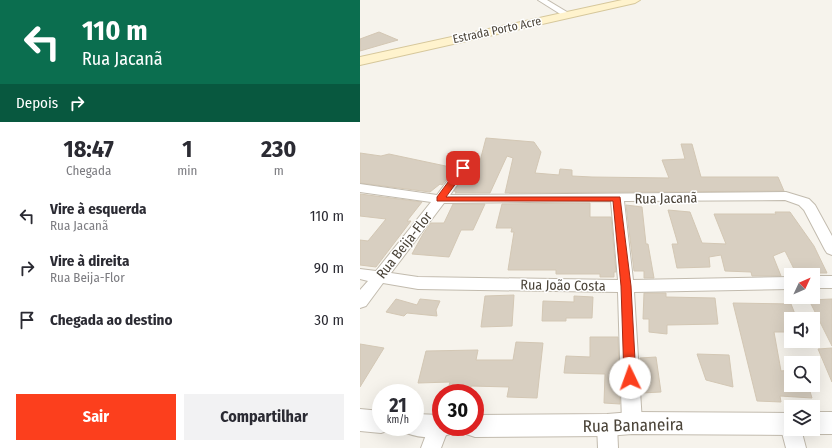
<!DOCTYPE html>
<html lang="pt">
<head>
<meta charset="utf-8">
<style>
	:root { --surface:#fff; --page:#f2f2f3; --text:#2b2b33; --muted:#7c7c81; --accent:#fc3f1d }
	body { margin:0; font-family:"Fira Sans Condensed",sans-serif; background:var(--page); color:var(--text); height:100vh; display:flex; flex-direction:column; font-size:15px; white-space:nowrap }
	* { box-sizing:border-box; margin:0 }
	p { font-size:13px; color:var(--muted) }
	.icon { flex:none; width:22px; height:22px; fill:none; stroke:currentColor; stroke-width:2; stroke-linecap:round; stroke-linejoin:round }
	.map { position:relative; flex:1; overflow:hidden }
	.side { display:flex; flex-direction:column; background:var(--surface); width:360px }
	.side>* { flex:none }
	.guide { background:#0b6e4f; color:#fff; overflow:hidden }
	.needle { width:26px; rotate:46deg }
	.fabs { position:absolute; left:424px; top:268px; display:grid; gap:8px }
	.fabs a { display:grid; place-items:center; width:36px; height:36px; border-radius:0px; background:var(--surface); box-shadow:0 4px 16px #0002; font-size:20px }
	.speed { position:absolute; left:12px; top:384px; display:flex; gap:8px; font-size:20px; font-weight:700; text-align:center }
	.speed>* { display:grid; place-content:center; width:52px; height:52px; border-radius:50%; background:var(--surface); box-shadow:0 4px 16px #0002; line-height:1 }
	.speed small { font-size:10px; font-weight:400 }
	.speed .limit { border:6px solid #d22; background:#fff; color:#111 }
	.pin { position:absolute; display:grid; place-items:center; width:34px; height:34px; color:#fff; margin:-17px; border-radius:8px; box-shadow:0 2px 6px #0006 }
	.me { position:absolute; width:44px; margin:-22px; rotate:357deg; stroke-linejoin:round; filter:drop-shadow(0 0 3px #0008) }
	.turn { display:flex; align-items:center; gap:14px; height:84px; padding:0 16px; font-size:18px }
	.turn .icon { width:52px; height:52px; stroke-width:2.5 }
	.turn b { display:block; font-size:28px; line-height:34px }
	.then { display:flex; align-items:center; height:38px; padding:0 16px; background:#0003; gap:8px; font-size:15px }
	.eta { display:flex; justify-content:space-evenly; align-items:center; height:68px; text-align:center }
	.eta b { font-size:24px; font-weight:700; line-height:28px }
	.button { display:flex; gap:8px; margin-top:auto; padding:8px 16px }
	.button a { flex:1; height:46px; border-radius:0px; background:var(--accent); color:#fff; font-size:16px; font-weight:700; line-height:46px; text-align:center }
	.button a+a { background:var(--page); color:var(--text) }
	ul { padding:0; list-style:none }
	li { display:flex; align-items:center; gap:12px; height:52px; padding:0 16px }
	li div { flex:1 }
	li b { display:block; font-size:15px }
	li em { font-style:normal }
	main { display:flex; flex:1; min-height:0 }
	.map>svg:first-child { display:block }
</style>
</head>
<body>
<main>
<section class="side">
<div class="guide">
<div class="turn"><svg class="icon" aria-label="left" viewBox="0 0 24 24"><path d="M17 20v-9H6M10 6l-5 5 5 5"/></svg><div><b>110 m</b>Rua Jacanã</div></div>
<div class="then">Depois<svg class="icon" aria-label="right" viewBox="0 0 24 24"><path d="M7 20v-9h11M14 6l5 5-5 5"/></svg></div>
</div>
<div class="eta">
<div><b>18:47</b><p>Chegada</p></div>
<div><b>1</b><p>min</p></div>
<div><b>230</b><p>m</p></div>
</div>
<ul>
<li><svg class="icon" aria-label="left" viewBox="0 0 24 24"><path d="M17 20v-9H6M10 6l-5 5 5 5"/></svg><div><b>Vire à esquerda</b><p>Rua Jacanã</p></div><em>110 m</em></li>
<li><svg class="icon" aria-label="right" viewBox="0 0 24 24"><path d="M7 20v-9h11M14 6l5 5-5 5"/></svg><div><b>Vire à direita</b><p>Rua Beija-Flor</p></div><em>90 m</em></li>
<li><svg class="icon" aria-label="arrive" viewBox="0 0 24 24"><path d="M6 21V4h12l-3 4 3 4H6"/></svg><div><b>Chegada ao destino</b></div><em>30 m</em></li>
</ul>
<div class="button"><a>Sair</a><a>Compartilhar</a></div>
</section>
<div class="map">
<svg width="472" height="448" viewBox="0 0 472 448">
	<rect width="100%" height="100%" fill="#f6f3ec"/>
	<g fill="#d8cfc1" stroke="#d3c7b4">
		<path d="M19 32 38 40 0 51V39Z"/>
		<path d="M126 138 174 142 181 152 175 173 199 175 200 169 212 170V176L232 177 309 178 302 160 325 159 321 144H332L341 177H418L424 191 145 193 153 158 147 156 130 193H95L97 192 94 191 109 170 114 165H119Z"/>
		<path d="M0 153 21 156 29 154 95 168 82 185 80 184 70 192 0 183Z"/>
		<path d="M0 194 62 202 47 221H51L16 267 0 265V240L8 241 26 219 0 216Z"/>
		<path d="M230 203V217H251L256 272H254V277H240V274H196V270H148L154 232H151L152 228H136L142 204Z"/>
		<path d="M93 204H125L113 230H101L89 257 52 254 63 234 71 223H84Z"/>
		<path d="M266 205 282 207 286 244H288L294 278H284V271H274Z"/>
		<path d="M308 210 330 212 342 243 366 244 354 214H416L415 212H430L454 246 467 273H436L425 251 413 256 421 276H392L391 272 365 271 361 255 349 257 350 267 317 268 312 244H318Z"/>
		<path d="M284 293H306V297L355 298 358 324 307 325V334L289 332V319H283Z"/>
		<path d="M154 295 152 326 121 327 125 296Z"/>
		<path d="M214 296 233 297 232 318H206V321H182L183 301 214 302Z"/>
		<path d="M36 299 57 305 60 299 80 301 76 310 77 316 47 313 44 316 26 312Z"/>
		<path d="M472 299V346L449 300Z"/>
		<path d="M373 303 431 304 437 319H431V332H414L421 371 431 370V385H448L452 398 420 396 421 402 397 401Z"/>
		<path d="M230 337H258L260 404 244 403 245 374 204 373 206 356 230 357Z"/>
		<path d="M156 342 183 343 177 398 147 397 149 387 111 386 110 393H87L90 382 58 383 66 351 118 350 116 360H153Z"/>
		<path d="M0 344 24 348 0 387Z"/>
		<path d="M472 348V382L458 349Z"/>
		<path d="M337 354 369 355 373 387 346 380Z"/>
		<path d="M296 357 301 392 282 393 280 358Z"/>
	</g>
	<g fill="none" stroke-linecap="round" stroke-linejoin="round">
		<g stroke="#c2bbae" stroke-width="2">
			<g id="minor">
				<path d="M178 0H187L212 15 205 17Z"/>
				<path d="M103 164 109 168 90 195 426 192 449 199 455 205 472 236V255L467 253 465 250 444 210 439 205 425 200 264 201 273 280 431 277V289L274 292 282 423 279 429 272 432 265 429 262 423 258 292 58 289 23 283 6 306 0 308V290L8 281 0 279V269L16 271 71 202 0 192V184L77 195 99 165ZM251 201 258 280 58 277 31 273 84 203Z"/>
				<rect x="453" y="276" width="19" height="12"/>
				<path d="M247 416 254 419 257 425 258 448H238L237 425 240 419Z"/>
				<path d="M79 417 81 418V427H89L81 448H61L72 419Z"/>
				<path d="M431 420V429H441L446 448H426L421 429 424 422Z"/>
			</g>
		</g>
		<g stroke="#c2bbae" stroke-width="2">
			<g id="tertiary">
				<path d="M0 409 21 411V427H31L30 430 21 433 0 431Z"/>
				<path d="M272 412 431 413V429H441L440 432 431 435 272 434 247 436 115 437 106 434 103 427H115V415L247 414Z"/>
				<path d="M453 412H472V434H453L444 431V429H453Z"/>
				<path d="M55 414 81 415V427H93L90 434C76 439 60 438 46 433L44 427H55Z"/>
			</g>
		</g>
		<g stroke="#d6c79b" stroke-width="2">
			<path id="secondary" d="M262 0H280L275 3 0 65V57Z"/>
		</g>
		<use href="#minor" fill="#fff" fill-rule="evenodd"/>
		<use href="#tertiary" fill="#fff" fill-rule="evenodd"/>
		<use href="#secondary" fill="#fff3cd" fill-rule="evenodd"/>
	</g>
	<path fill="#fc3f1d" stroke="#a42913" d="M103 165 107 168 86 197H260L271 286 276 378 275 381 270 383 266 381 264 378 261 286 253 201H77V197L100 166Z"/>
	<g text-anchor="middle" stroke-width="3" stroke-linejoin="round" paint-order="stroke">
		<g font-size="12" fill="#4b4439" stroke="#fff">
			<text transform="translate(137 30) rotate(-12)" y="4">Estrada Porto Acre</text>
		</g>
		<g font-size="14" fill="#4b4439" stroke="#fff">
			<text transform="translate(306 198) rotate(-1)" y="5">Rua Jacanã</text>
			<text transform="translate(44 245) rotate(-52)" y="5">Rua Beija-Flor</text>
			<text transform="translate(203 285) rotate(1)" y="5">Rua João Costa</text>
		</g>
		<g font-size="17" fill="#4b4439" stroke="#fff">
			<text transform="translate(273 425) rotate(-1)" y="6">Rua Bananeira</text>
		</g>
	</g>
</svg>
<div class="fabs">
<a><svg class="needle" viewBox="-14 -14 28 28"><path d="M0-13l5 13h-10z" fill="#e53935"/><path d="M0 13l5-13h-10z" fill="#7c7c81"/></svg></a>
<a><svg class="icon" aria-label="sound" viewBox="0 0 24 24"><path d="M4 9h4l5-4v14l-5-4H4zM17 9q2 3 0 6"/></svg></a>
<a><svg class="icon" aria-label="search" viewBox="0 0 24 24"><circle cx="10" cy="10" r="6"/><path d="M15 15l6 6"/></svg></a>
<a><svg class="icon" aria-label="layers" viewBox="0 0 24 24"><path d="M12 4l9 5-9 5-9-5zM3 14l9 5 9-5"/></svg></a>
</div>
<div class="speed"><div>21<small>km/h</small></div><div class="limit">30</div></div>
<div class="pin" style="left:103px;top:168px;background:#d93025"><svg class="icon" aria-label="arrive" viewBox="0 0 24 24"><path d="M6 21V4h12l-3 4 3 4H6"/></svg></div>
<svg class="me" style="left:270px;top:378px" viewBox="-20 -20 40 40"><circle r="19" fill="#fff"/><path d="M0-13L10 11 0 6-10 11z" fill="#fc3f1d"/></svg>
</div>
</main>
</body>
</html>
